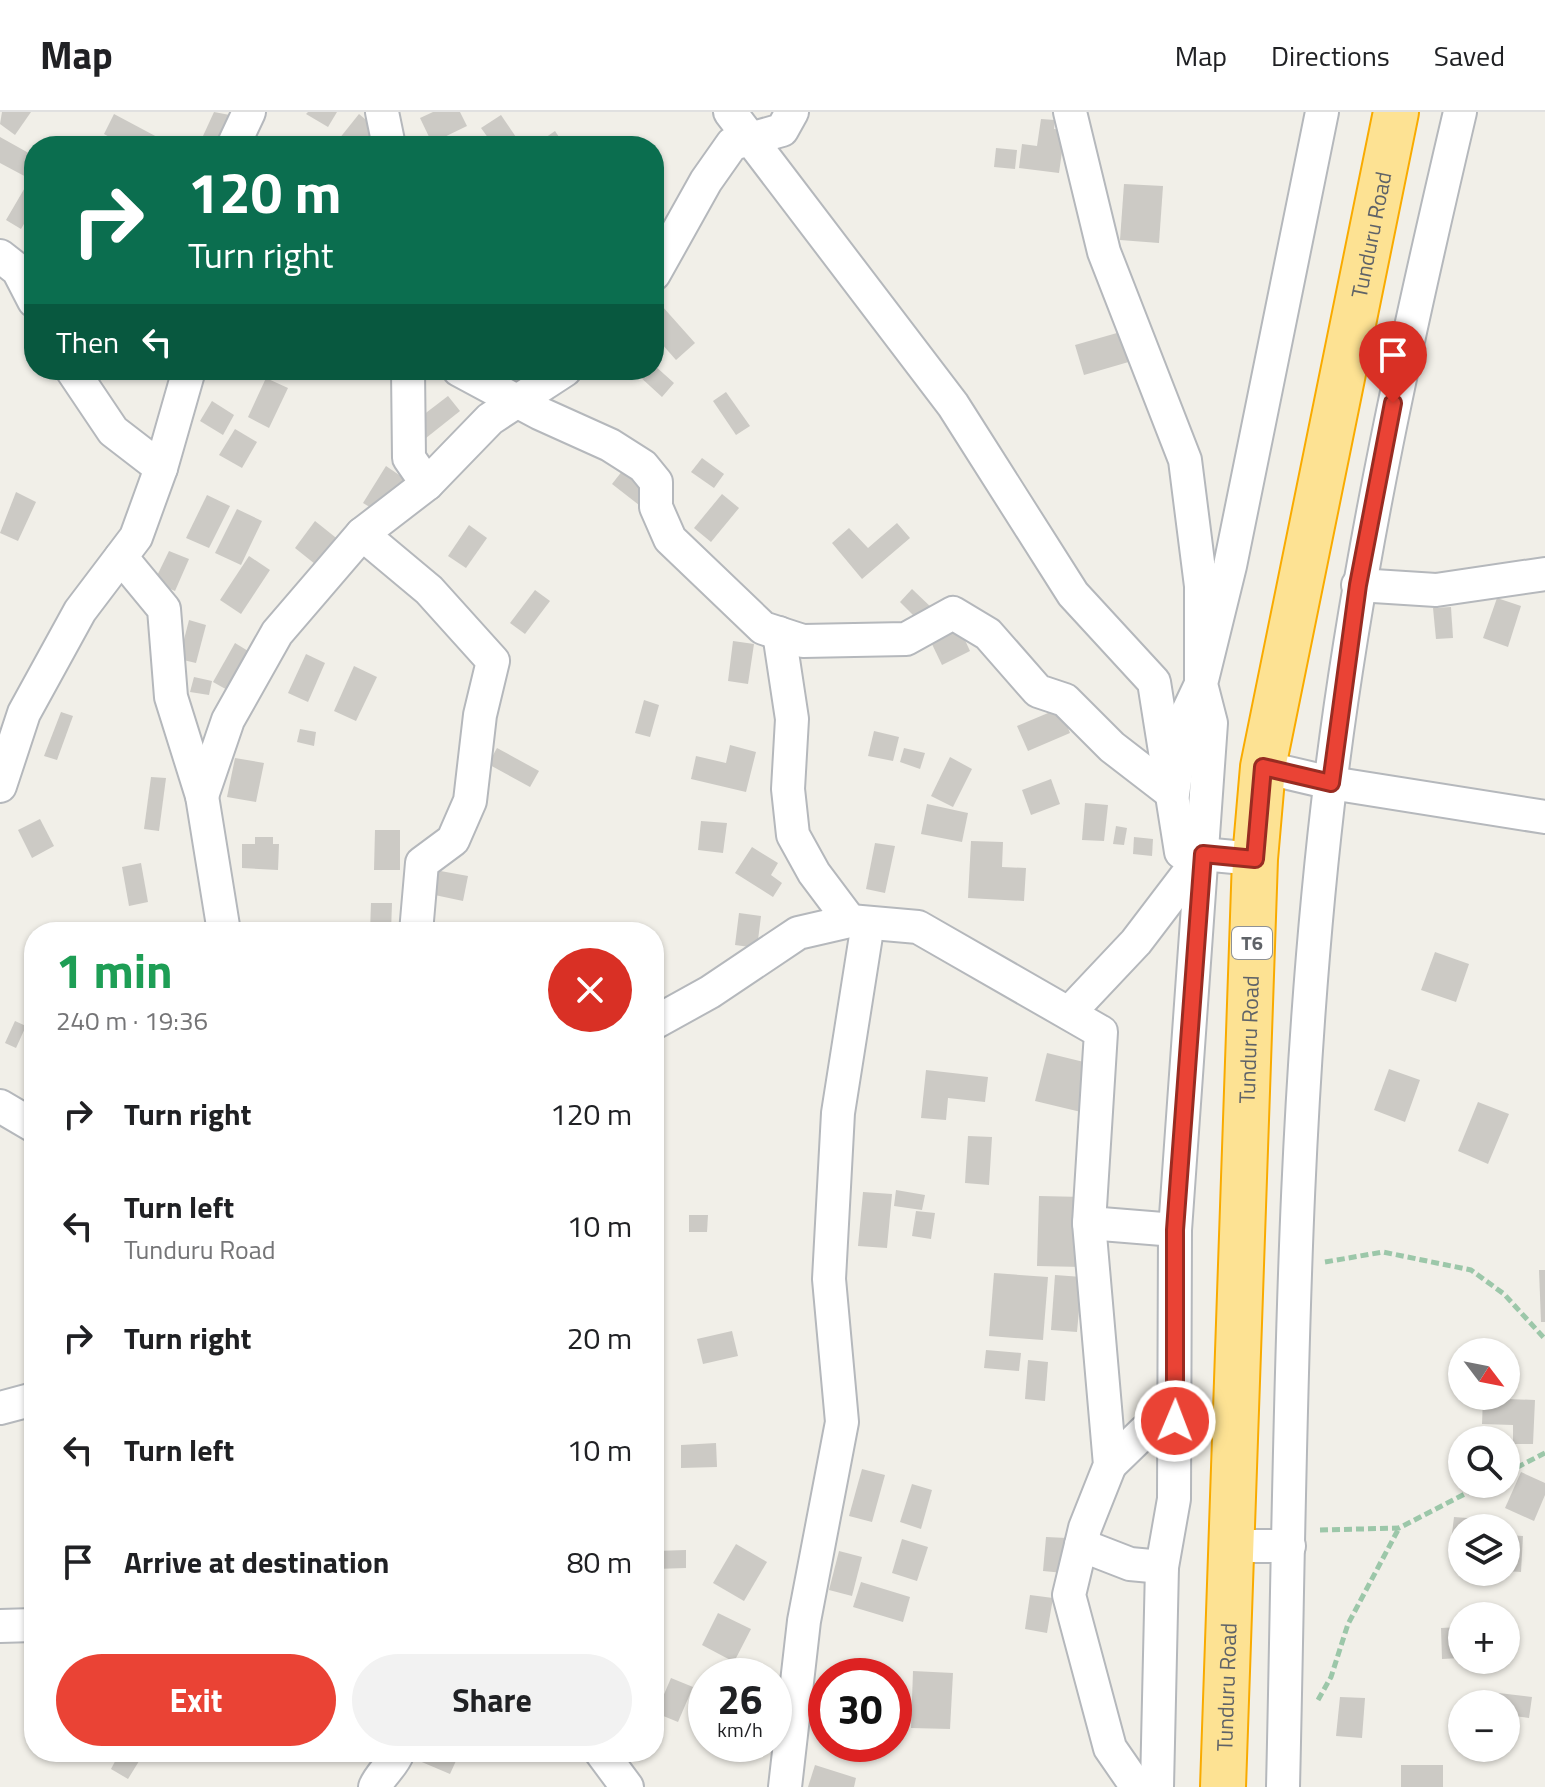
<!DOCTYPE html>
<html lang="en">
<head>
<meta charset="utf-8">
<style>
	:root { --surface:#fff; --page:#f2f2f2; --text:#202124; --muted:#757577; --line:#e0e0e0; --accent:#ea4335 }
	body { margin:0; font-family:"Titillium Web",sans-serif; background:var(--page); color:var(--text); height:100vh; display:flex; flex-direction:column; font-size:30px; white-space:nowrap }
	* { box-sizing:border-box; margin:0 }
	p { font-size:26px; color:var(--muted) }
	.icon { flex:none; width:44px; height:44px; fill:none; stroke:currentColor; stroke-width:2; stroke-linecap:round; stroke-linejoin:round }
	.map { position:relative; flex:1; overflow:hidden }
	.details { position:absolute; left:24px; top:810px; width:640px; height:840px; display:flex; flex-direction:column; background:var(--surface); border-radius:32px; box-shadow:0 2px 6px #0004 }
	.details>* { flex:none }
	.top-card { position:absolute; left:24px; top:24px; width:640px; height:244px; border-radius:32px; box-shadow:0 2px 6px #0004; background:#0b6e4f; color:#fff; overflow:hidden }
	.needle { width:52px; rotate:122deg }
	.buttons { position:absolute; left:1448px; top:1226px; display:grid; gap:16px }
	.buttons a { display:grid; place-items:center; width:72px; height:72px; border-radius:50%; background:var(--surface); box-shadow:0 2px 6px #0004; font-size:40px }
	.speed { position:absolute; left:688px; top:1546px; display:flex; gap:16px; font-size:40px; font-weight:700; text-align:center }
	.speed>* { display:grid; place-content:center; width:104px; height:104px; border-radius:50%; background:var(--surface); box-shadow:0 2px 6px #0004; line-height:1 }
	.speed small { font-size:20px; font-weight:400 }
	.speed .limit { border:12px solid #d22; background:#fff; color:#111 }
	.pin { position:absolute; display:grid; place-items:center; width:68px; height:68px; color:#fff; margin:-82px -34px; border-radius:50% 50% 50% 0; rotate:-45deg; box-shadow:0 0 8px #0007 }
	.pin .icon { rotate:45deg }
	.me { position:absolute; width:88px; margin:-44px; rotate:1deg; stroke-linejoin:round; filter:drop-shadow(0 0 6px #0008) }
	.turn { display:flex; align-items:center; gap:28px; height:168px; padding:0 32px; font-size:36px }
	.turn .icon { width:104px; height:104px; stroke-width:2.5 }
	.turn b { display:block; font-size:56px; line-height:68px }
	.then { display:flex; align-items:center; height:76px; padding:0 32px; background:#0003; gap:16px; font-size:30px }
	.round { display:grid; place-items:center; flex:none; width:84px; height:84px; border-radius:42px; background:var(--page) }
	.summary { display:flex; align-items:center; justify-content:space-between; height:136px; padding:0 32px }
	h1 { font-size:48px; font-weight:700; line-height:60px; color:#1e9e55 }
	.cta { display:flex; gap:16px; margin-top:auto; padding:16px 32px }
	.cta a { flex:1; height:92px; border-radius:48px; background:var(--accent); color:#fff; font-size:32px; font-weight:700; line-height:92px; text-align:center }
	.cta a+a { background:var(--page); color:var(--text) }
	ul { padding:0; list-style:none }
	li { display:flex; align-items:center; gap:24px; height:112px; padding:0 32px }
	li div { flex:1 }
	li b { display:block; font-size:30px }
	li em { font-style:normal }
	header { display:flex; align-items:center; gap:48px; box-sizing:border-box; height:112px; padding:0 40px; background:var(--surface); border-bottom:2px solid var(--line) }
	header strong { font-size:38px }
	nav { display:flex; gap:44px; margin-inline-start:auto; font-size:28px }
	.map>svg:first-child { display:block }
</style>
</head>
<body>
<header>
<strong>Map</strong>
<nav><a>Map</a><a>Directions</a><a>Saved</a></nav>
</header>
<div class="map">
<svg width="1545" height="1675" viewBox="0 0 1545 1675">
	<rect width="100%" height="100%" fill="#f1efe8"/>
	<g fill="#cccac5">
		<path d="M2 0H31L15 23 0 12Z"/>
		<path d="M214 0 235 4 222 33 203 24Z"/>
		<path d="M308 0H337L328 15 306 2Z"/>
		<path d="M433 0H460L467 14 432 31 420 6Z"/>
		<path d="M114 2 159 26 154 34H126L104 22Z"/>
		<path d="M359 2 378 18 365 34H338L335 32Z"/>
		<path d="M501 3 522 34H494L481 16Z"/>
		<path d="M1041 7 1055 8 1054 17 1065 18 1059 61 1019 56 1022 32 1037 34Z"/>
		<path d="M555 19 565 34H546L542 28Z"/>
		<path d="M0 25 34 44V95L21 117 6 108 30 67 0 51Z"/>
		<path d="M996 36 1017 38 1015 57 994 55Z"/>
		<path d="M1124 72 1163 74 1159 131 1120 128Z"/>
		<path d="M662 194 695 231 676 248 654 223V201Z"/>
		<path d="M1124 219 1132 249 1084 263 1075 233Z"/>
		<path d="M654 253 674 271 662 285 638 263 643 258H654Z"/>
		<path d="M266 266 288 276 269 316 248 305Z"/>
		<path d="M726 280 750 314 736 323 713 289Z"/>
		<path d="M448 284 460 299 426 326 414 310Z"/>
		<path d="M212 289 234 303 223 323 200 309Z"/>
		<path d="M235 317 257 330 242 356 219 343Z"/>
		<path d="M702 346 724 362 714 376 691 360Z"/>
		<path d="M386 354 405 367 383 403 363 391Z"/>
		<path d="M623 358 650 379 639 393 612 372Z"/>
		<path d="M16 380 36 390 18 429 0 421Z"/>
		<path d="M722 382 739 396 711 430 694 416Z"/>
		<path d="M207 383 230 394 209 436 186 426Z"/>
		<path d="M237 397 262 409 241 453 215 441Z"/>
		<path d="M315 409 340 429 320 456 295 436Z"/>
		<path d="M897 411 910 426 862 467 832 431 849 416 868 436Z"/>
		<path d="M469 413 487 426 466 456 448 444Z"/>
		<path d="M169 439 189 447 175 479 154 470Z"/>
		<path d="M249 444 270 458 241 502 220 488Z"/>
		<path d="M912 477 934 498 921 511 900 490Z"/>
		<path d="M535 478 550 489 525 522 510 511Z"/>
		<path d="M1497 486 1521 494 1508 535 1483 526Z"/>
		<path d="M1451 495 1453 526 1436 527 1433 496Z"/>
		<path d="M189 508 206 513 196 551 179 547Z"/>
		<path d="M959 515 970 539 942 553 930 528Z"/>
		<path d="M733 529 754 532 748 572 728 569Z"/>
		<path d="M235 531 253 542 231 580 213 570Z"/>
		<path d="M306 542 325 551 308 590 288 581Z"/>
		<path d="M354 554 377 565 356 609 334 599Z"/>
		<path d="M194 565 212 569 209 583 190 580Z"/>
		<path d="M644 588 659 593 650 625 635 621Z"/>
		<path d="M1060 596 1070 621 1028 639 1017 614Z"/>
		<path d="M61 600 73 604 57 648 44 644Z"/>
		<path d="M300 617 316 620 314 634 297 630Z"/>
		<path d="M874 619 899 625 893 649 868 644Z"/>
		<path d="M730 633 756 640 746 680 691 667 696 644 726 651Z"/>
		<path d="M497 636 539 659 530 675 488 652Z"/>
		<path d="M904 636 925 641 920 657 900 650Z"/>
		<path d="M950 645 972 657 953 695 931 684Z"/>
		<path d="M235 646 264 651 256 690 227 685Z"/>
		<path d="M151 665 166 666 159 719 144 717Z"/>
		<path d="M1051 667 1060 692 1031 703 1022 678Z"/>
		<path d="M1085 691 1108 693 1104 729 1082 728Z"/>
		<path d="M927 692 968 701 962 730 921 722Z"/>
		<path d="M40 707 54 734 32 746 18 718Z"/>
		<path d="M701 709 727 711 723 741 698 738Z"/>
		<path d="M1116 714 1127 716 1124 733 1113 732Z"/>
		<path d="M375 718H400V758H374Z"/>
		<path d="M255 725H273V732H279L278 758 242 756V732H255Z"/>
		<path d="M1134 725 1153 727 1152 744 1133 742Z"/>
		<path d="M971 729 1003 730 1002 755 1026 756 1024 789 968 786Z"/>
		<path d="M875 731 895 734 885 781 866 777Z"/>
		<path d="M752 735 778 751 771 763 782 771 773 785 735 761Z"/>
		<path d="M141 751 148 790 129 794 122 755Z"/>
		<path d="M435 758 468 764 463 789 430 782Z"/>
		<path d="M371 791H392L391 820H370Z"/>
		<path d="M739 801 761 804 757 836 735 833Z"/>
		<path d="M1435 840 1469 852 1456 890 1421 878Z"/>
		<path d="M15 909 26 914 16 936 5 931Z"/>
		<path d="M1047 941 1092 952 1081 1000 1035 989Z"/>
		<path d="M1389 957 1420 968 1405 1010 1374 998Z"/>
		<path d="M926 958 988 965 985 990 948 986 946 1008 921 1006Z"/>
		<path d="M1478 990 1509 1002 1488 1052 1458 1039Z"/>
		<path d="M968 1024 992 1025 989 1073 965 1071Z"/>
		<path d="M896 1078 925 1083 922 1098 894 1094Z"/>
		<path d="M863 1080 892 1082 887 1136 858 1134Z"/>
		<path d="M1039 1084 1084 1085 1082 1155 1037 1154Z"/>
		<path d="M916 1099 935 1101 931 1127 912 1124Z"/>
		<path d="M689 1103H708L707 1120H689Z"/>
		<path d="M1539 1158H1545V1210H1541Z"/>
		<path d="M994 1161 1048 1165 1043 1228 989 1224Z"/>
		<path d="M1055 1163 1082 1165 1077 1220 1051 1218Z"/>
		<path d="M732 1219 738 1244 703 1252 697 1227Z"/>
		<path d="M986 1238 1021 1241 1019 1259 984 1256Z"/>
		<path d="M1028 1248 1048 1250 1045 1289 1025 1287Z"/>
		<path d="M1483 1286 1535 1288 1533 1332H1513V1313L1482 1312Z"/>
		<path d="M716 1331 717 1355 681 1356V1333Z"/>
		<path d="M862 1357 885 1363 872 1410 849 1404Z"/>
		<path d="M1521 1360 1545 1371V1383L1534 1409 1505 1396Z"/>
		<path d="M912 1372 932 1378 921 1417 900 1410Z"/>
		<path d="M1454 1405 1494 1408 1493 1416H1462V1431L1451 1430Z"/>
		<path d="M1506 1423 1523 1424 1521 1460 1506 1459Z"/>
		<path d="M1046 1425 1067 1426 1064 1461 1043 1459Z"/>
		<path d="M902 1427 928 1435 917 1469 892 1461Z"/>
		<path d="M736 1432 767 1450 744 1489 713 1471Z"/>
		<path d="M686 1438V1456L655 1457V1439Z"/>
		<path d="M839 1439 862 1445 852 1484 829 1478Z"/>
		<path d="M861 1470 910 1485 903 1510 853 1495Z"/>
		<path d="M1030 1483 1053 1486 1047 1521 1025 1517Z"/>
		<path d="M718 1501 751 1517 734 1550 702 1533Z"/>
		<path d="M1459 1515 1461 1546 1442 1547 1441 1516Z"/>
		<path d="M913 1559 953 1561 950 1617 911 1616Z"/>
		<path d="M671 1566 693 1575 678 1610 656 1601Z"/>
		<path d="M1482 1579 1532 1585 1529 1606 1506 1603V1592H1480Z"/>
		<path d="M1340 1585 1365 1586 1362 1626 1336 1624Z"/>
		<path d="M120 1640 144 1641 128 1667 111 1657Z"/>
		<path d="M421 1640H460L450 1662 417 1648Z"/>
		<path d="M815 1653 856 1666 854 1675H808Z"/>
		<rect x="1401" y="1653" width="42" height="22"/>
	</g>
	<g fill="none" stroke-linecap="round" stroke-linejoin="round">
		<g stroke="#b5b8bc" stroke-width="36">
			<g id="minor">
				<path d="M382 0 389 34"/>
				<path d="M730 0 953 293 1073 482 1154 570 1181 740 1255 747"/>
				<path d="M233 34 249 0"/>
				<path d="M0 144 18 158 34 189"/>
				<path d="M654 162 706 69 732 32 782 18 792 0"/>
				<path d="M72 258 113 319 161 356"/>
				<path d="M408 258 409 346 427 372"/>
				<path d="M459 258 539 301 610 333 643 354 656 370V395L670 427 763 516 803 529 906 527 953 501 988 522 1038 579 1065 588 1112 635 1173 682 1184 608 1201 572V474L1185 348 1104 140 1070 0"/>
				<path d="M362 422 429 478 493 549 480 603 470 689 453 728 422 751 416 820"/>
				<path d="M121 445 164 497 171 585 202 684 224 820"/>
				<path d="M1358 473 1436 478 1545 462"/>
				<path d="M779 521 792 607 788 677 793 723 814 761 850 809"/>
				<path d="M1263 655 1331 671 1545 705"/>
				<path d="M0 674 24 601 80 499 136 425 161 356 189 258"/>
				<path d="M202 684 228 608 277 521 362 422 427 372 490 307 565 258"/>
				<path d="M1069 901 1136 830 1203 742"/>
				<path d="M654 911 710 880 798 821 850 809 918 815 1101 920 1089 1111 1110 1353 1085 1416 1069 1483 1110 1636 1137 1675"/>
				<path d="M0 994 34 1014"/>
				<path d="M1089 1111 1175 1118"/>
				<path d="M0 1296 34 1287"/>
				<path d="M1110 1353 1145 1319 1175 1309"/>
				<path d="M1081 1433 1130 1452 1162 1455"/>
				<path d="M1229 1434H1289"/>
				<path d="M0 1514 34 1513"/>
				<path d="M601 1640 627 1675"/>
				<path d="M375 1675C381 1661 393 1654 398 1640"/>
				<path d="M785 1675 804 1509 842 1310 829 1167 838 1001 868 811"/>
				<path d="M1157 1675 1162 1455 1174 1387 1175 1118 1211 611 1201 572 1230 454 1322 0"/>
				<path d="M1283 1675C1291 1339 1290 1000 1331 666 1359 441 1408 221 1460 0"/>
			</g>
		</g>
		<g stroke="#f9ab00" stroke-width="48">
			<g id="highway">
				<path id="s1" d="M1223 1675 1255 747 1263 655 1396 0"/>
			</g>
		</g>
		<g stroke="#9cc7a9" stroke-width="5" stroke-dasharray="8 4" stroke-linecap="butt">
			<path d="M1325 1150 1383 1140 1471 1158 1504 1182 1545 1227"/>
			<path d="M1506 1361 1545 1341"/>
			<path d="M1320 1418 1399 1416 1484 1372"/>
			<path d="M1318 1588 1331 1565 1348 1512 1399 1416"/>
		</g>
		<use href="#minor" stroke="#fff" stroke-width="32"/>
		<use href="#highway" stroke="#fde293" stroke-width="44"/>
	</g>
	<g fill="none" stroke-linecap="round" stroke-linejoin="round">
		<g stroke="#982c22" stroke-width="20">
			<path id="route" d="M1175 1309V1118L1203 742 1255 747 1263 655 1331 671 1358 473 1393 291"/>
		</g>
		<use href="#route" stroke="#ea4335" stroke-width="14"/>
	</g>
	<g text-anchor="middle" stroke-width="8" stroke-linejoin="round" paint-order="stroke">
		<rect fill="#fff" stroke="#8f9295" stroke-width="2" x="1232" y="815" width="40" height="32" rx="6"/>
		<g font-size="20" font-weight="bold" fill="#5f6368">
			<text x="1252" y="838">T6</text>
		</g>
		<g font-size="22" fill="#5f6368" stroke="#fff">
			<text dy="8" stroke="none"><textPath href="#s1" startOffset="1564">Tunduru Road</textPath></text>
			<text dy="8" stroke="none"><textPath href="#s1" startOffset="748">Tunduru Road</textPath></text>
			<text dy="8" stroke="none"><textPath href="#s1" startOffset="100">Tunduru Road</textPath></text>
		</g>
	</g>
</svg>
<div class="buttons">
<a><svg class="needle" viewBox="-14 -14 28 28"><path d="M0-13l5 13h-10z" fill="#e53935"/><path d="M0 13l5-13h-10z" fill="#757577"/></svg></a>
<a><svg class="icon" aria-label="search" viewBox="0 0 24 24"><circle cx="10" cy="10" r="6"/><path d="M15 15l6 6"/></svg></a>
<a><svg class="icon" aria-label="layers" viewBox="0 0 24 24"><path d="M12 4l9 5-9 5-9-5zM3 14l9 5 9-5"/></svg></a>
<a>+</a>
<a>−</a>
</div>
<div class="speed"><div>26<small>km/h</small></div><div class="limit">30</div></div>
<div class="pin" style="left:1393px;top:291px;background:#d93025"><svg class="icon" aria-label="arrive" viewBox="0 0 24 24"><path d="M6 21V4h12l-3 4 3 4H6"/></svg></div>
<svg class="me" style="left:1175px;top:1309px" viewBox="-20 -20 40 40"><circle r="17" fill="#ea4335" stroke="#fff" stroke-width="3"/><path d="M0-11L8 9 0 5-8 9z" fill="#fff"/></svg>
<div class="top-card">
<div class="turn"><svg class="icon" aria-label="right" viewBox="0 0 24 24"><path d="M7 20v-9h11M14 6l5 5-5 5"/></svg><div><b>120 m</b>Turn right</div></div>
<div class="then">Then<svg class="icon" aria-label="left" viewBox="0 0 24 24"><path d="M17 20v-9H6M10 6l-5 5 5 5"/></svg></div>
</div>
<section class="details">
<div class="summary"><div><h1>1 min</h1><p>240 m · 19:36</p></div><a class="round" style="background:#d93025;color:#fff"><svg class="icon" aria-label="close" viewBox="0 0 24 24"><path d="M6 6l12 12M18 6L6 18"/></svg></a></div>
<ul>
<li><svg class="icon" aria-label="right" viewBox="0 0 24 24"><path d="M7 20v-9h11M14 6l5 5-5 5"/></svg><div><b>Turn right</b></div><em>120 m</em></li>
<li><svg class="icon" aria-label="left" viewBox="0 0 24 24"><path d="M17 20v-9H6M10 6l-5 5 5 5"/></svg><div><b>Turn left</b><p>Tunduru Road</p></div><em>10 m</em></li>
<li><svg class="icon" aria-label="right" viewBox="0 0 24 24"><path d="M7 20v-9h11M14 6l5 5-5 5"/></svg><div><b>Turn right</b></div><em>20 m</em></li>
<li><svg class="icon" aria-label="left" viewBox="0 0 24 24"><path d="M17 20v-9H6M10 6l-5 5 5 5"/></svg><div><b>Turn left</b></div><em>10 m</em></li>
<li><svg class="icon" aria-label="arrive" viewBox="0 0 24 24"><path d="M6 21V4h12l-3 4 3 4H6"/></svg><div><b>Arrive at destination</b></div><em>80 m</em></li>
</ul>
<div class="cta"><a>Exit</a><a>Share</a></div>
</section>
</div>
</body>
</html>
